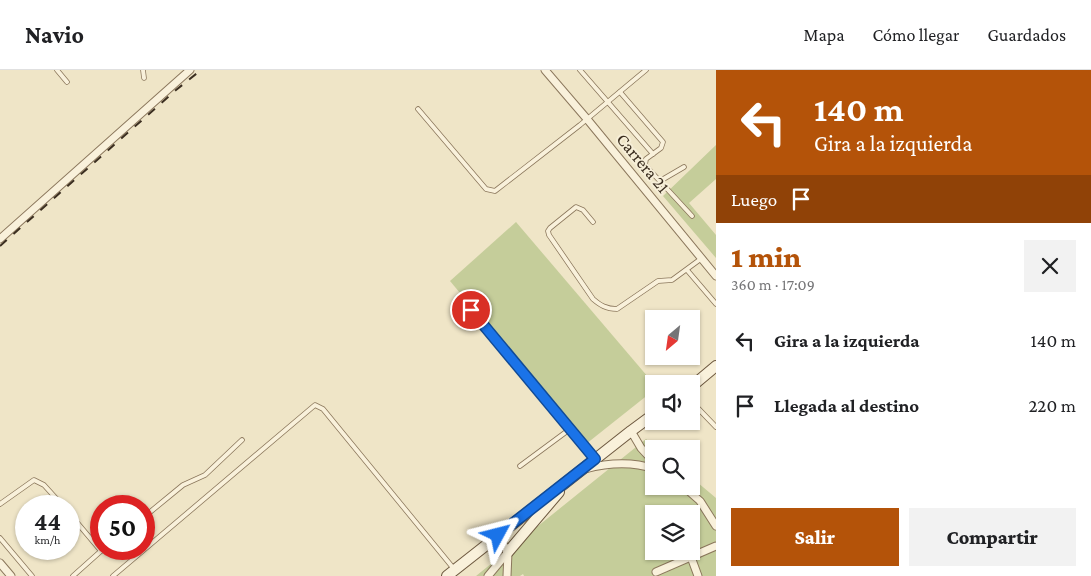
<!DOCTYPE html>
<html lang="es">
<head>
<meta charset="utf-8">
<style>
	:root { --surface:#fff; --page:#f2f2f2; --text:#202124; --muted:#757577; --line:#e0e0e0; --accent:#b45309 }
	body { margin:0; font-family:"Crimson Pro",serif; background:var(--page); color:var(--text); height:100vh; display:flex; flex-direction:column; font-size:19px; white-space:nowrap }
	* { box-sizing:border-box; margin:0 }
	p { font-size:16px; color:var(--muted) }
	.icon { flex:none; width:28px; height:28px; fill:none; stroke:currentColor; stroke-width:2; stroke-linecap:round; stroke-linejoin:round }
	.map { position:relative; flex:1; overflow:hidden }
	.details { display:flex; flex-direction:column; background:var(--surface); width:375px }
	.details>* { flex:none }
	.hud { background:#b45309; color:#fff; overflow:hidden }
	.needle { width:32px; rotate:209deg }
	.buttons { position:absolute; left:645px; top:240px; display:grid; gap:10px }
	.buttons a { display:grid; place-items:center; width:55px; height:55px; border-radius:0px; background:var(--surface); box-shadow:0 1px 4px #0004; font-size:25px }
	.speed { position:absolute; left:15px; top:425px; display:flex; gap:10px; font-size:25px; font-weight:700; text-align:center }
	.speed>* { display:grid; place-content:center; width:65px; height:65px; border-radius:50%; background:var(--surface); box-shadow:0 1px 4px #0004; line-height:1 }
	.speed small { font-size:12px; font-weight:400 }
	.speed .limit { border:8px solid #d22; background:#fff; color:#111 }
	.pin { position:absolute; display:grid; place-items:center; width:42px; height:42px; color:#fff; margin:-21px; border:2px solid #fff; border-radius:50%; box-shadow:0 1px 5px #0007 }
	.me { position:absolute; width:55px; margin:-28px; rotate:52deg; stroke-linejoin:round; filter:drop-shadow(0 0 4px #0008) }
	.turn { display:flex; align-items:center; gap:18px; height:105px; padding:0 15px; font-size:22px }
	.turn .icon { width:65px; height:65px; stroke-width:2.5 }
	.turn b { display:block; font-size:35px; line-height:42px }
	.then { display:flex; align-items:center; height:48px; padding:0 15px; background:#0003; gap:10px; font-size:19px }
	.round { display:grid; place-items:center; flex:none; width:52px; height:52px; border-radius:0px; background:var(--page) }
	.headline { display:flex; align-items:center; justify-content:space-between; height:85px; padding:0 15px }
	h1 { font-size:30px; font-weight:800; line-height:38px; color:var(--accent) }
	.action { display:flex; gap:10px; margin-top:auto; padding:10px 15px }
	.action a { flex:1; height:58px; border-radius:0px; background:var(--accent); color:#fff; font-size:20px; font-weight:800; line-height:58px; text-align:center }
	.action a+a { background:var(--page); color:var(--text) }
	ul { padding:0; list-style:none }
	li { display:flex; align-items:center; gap:15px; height:65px; padding:0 15px }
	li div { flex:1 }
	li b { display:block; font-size:19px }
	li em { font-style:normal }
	header { display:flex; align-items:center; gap:30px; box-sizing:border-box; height:70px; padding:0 25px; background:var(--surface); border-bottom:1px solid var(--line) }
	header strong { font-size:24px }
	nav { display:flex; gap:28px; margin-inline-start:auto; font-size:18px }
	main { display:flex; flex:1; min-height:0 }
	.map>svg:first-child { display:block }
</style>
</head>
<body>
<header>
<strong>Navio</strong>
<nav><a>Mapa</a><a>Cómo llegar</a><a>Guardados</a></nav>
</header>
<main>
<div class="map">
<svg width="716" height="506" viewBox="0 0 716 506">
	<rect width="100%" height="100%" fill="#efe5c7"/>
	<g fill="#c5cd9a" fill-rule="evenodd">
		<path d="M716 75V109L689 133 716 165V188L663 126Z"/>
		<path d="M516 152 654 314V320L586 374 450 211Z"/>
		<path d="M646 369 658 379H654V416H691V407L716 428V506H524L523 504 520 506H476ZM654 444H691V481H654Z"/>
	</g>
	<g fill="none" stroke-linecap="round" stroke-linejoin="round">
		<g stroke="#8b775c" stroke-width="5.5">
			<g id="lane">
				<path d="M57 0 67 12"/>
				<path d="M143 0 144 8"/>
				<path d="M580 0 653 84"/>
				<path d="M620 22 663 72 661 78 646 89 645 95 692 146"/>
				<path d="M418 39 486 119 495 121 580 55 646 0"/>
				<path d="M660 111 684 97"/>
				<path d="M593 152 583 140 576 137 550 158 548 161 549 165 593 229C600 235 606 239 617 239L658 211 672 210 702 188"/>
				<path d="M687 200 716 234"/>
				<path d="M471 240 594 388"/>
				<path d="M691 331 716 357"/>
				<path d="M520 396 570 359"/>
				<path d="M0 434 34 410 44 415 63 436"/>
				<path d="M69 443 101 481 104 479"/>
				<path d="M144 447 183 415 205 405 242 370"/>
				<path d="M0 468 32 506"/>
				<path d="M73 506 101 481"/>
				<path d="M113 506 315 335 323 339 454 499"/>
			</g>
		</g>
		<g stroke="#8b775c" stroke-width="9">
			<g id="street">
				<path d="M545 0 587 49 716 206"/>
				<path d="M0 169 190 0"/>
				<path d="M631 361 641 378 654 392"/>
				<path d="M585 399C608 393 631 391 654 399"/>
				<path d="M683 416 700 431 716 456"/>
				<path d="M498 465 508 482 507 506"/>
				<path d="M691 487 698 506"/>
				<path d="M0 493 11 506"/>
				<path d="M656 502 716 476"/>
				<path d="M488 506 508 482"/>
			</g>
		</g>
		<g stroke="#6d583f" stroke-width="12">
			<g id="secondary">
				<path d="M691 317 716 296"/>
				<path d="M508 482 559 422"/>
				<path d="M447 506 631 361 654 344"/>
			</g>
		</g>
		<use href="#lane" stroke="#f9f1db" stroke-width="4"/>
		<use href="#street" stroke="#f9f1db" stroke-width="7"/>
		<use href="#secondary" stroke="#f9f1db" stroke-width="10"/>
		<path stroke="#3b2e20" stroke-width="2" stroke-dasharray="9 9" stroke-linecap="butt" d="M0 176 176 20 201 0"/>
	</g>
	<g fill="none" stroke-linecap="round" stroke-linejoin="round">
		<g stroke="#114b97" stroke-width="12">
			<path id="route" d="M471 240 595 389 498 465"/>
		</g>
		<use href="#route" stroke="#1a73e8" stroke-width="9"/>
	</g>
	<g text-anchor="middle" stroke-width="4" stroke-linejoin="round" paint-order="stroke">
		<g font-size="18" fill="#3b2e20" stroke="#f6eed7">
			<text transform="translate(643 93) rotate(50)" y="6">Carrera 21</text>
		</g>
	</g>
</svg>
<div class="buttons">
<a><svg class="needle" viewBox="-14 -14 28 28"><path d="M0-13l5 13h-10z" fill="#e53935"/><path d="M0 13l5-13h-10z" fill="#757577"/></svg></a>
<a><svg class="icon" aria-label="sound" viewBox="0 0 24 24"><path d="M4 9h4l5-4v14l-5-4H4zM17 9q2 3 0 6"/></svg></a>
<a><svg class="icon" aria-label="search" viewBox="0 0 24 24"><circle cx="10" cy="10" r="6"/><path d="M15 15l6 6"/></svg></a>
<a><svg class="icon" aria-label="layers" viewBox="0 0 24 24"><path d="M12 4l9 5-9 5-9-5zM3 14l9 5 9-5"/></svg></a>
</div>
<div class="speed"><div>44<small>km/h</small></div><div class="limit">50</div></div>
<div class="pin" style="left:471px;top:240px;background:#d93025"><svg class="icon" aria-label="arrive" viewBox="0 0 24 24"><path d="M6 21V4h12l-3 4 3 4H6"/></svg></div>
<svg class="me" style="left:498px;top:465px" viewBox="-20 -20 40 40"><path d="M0-17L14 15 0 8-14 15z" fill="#1a73e8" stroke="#fff" stroke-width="4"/></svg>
</div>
<section class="details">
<div class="hud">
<div class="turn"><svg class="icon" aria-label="left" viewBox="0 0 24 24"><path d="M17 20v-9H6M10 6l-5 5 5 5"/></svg><div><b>140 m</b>Gira a la izquierda</div></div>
<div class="then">Luego<svg class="icon" aria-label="arrive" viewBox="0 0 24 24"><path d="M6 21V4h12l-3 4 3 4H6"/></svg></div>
</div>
<div class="headline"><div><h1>1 min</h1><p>360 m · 17:09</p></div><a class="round"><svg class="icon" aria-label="close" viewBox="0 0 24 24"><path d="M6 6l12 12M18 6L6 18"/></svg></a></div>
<ul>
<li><svg class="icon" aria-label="left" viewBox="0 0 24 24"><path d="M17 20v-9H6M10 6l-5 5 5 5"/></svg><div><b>Gira a la izquierda</b></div><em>140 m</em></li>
<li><svg class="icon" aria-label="arrive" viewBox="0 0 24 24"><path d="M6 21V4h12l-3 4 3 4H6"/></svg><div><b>Llegada al destino</b></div><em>220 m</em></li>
</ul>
<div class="action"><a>Salir</a><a>Compartir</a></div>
</section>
</main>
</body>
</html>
